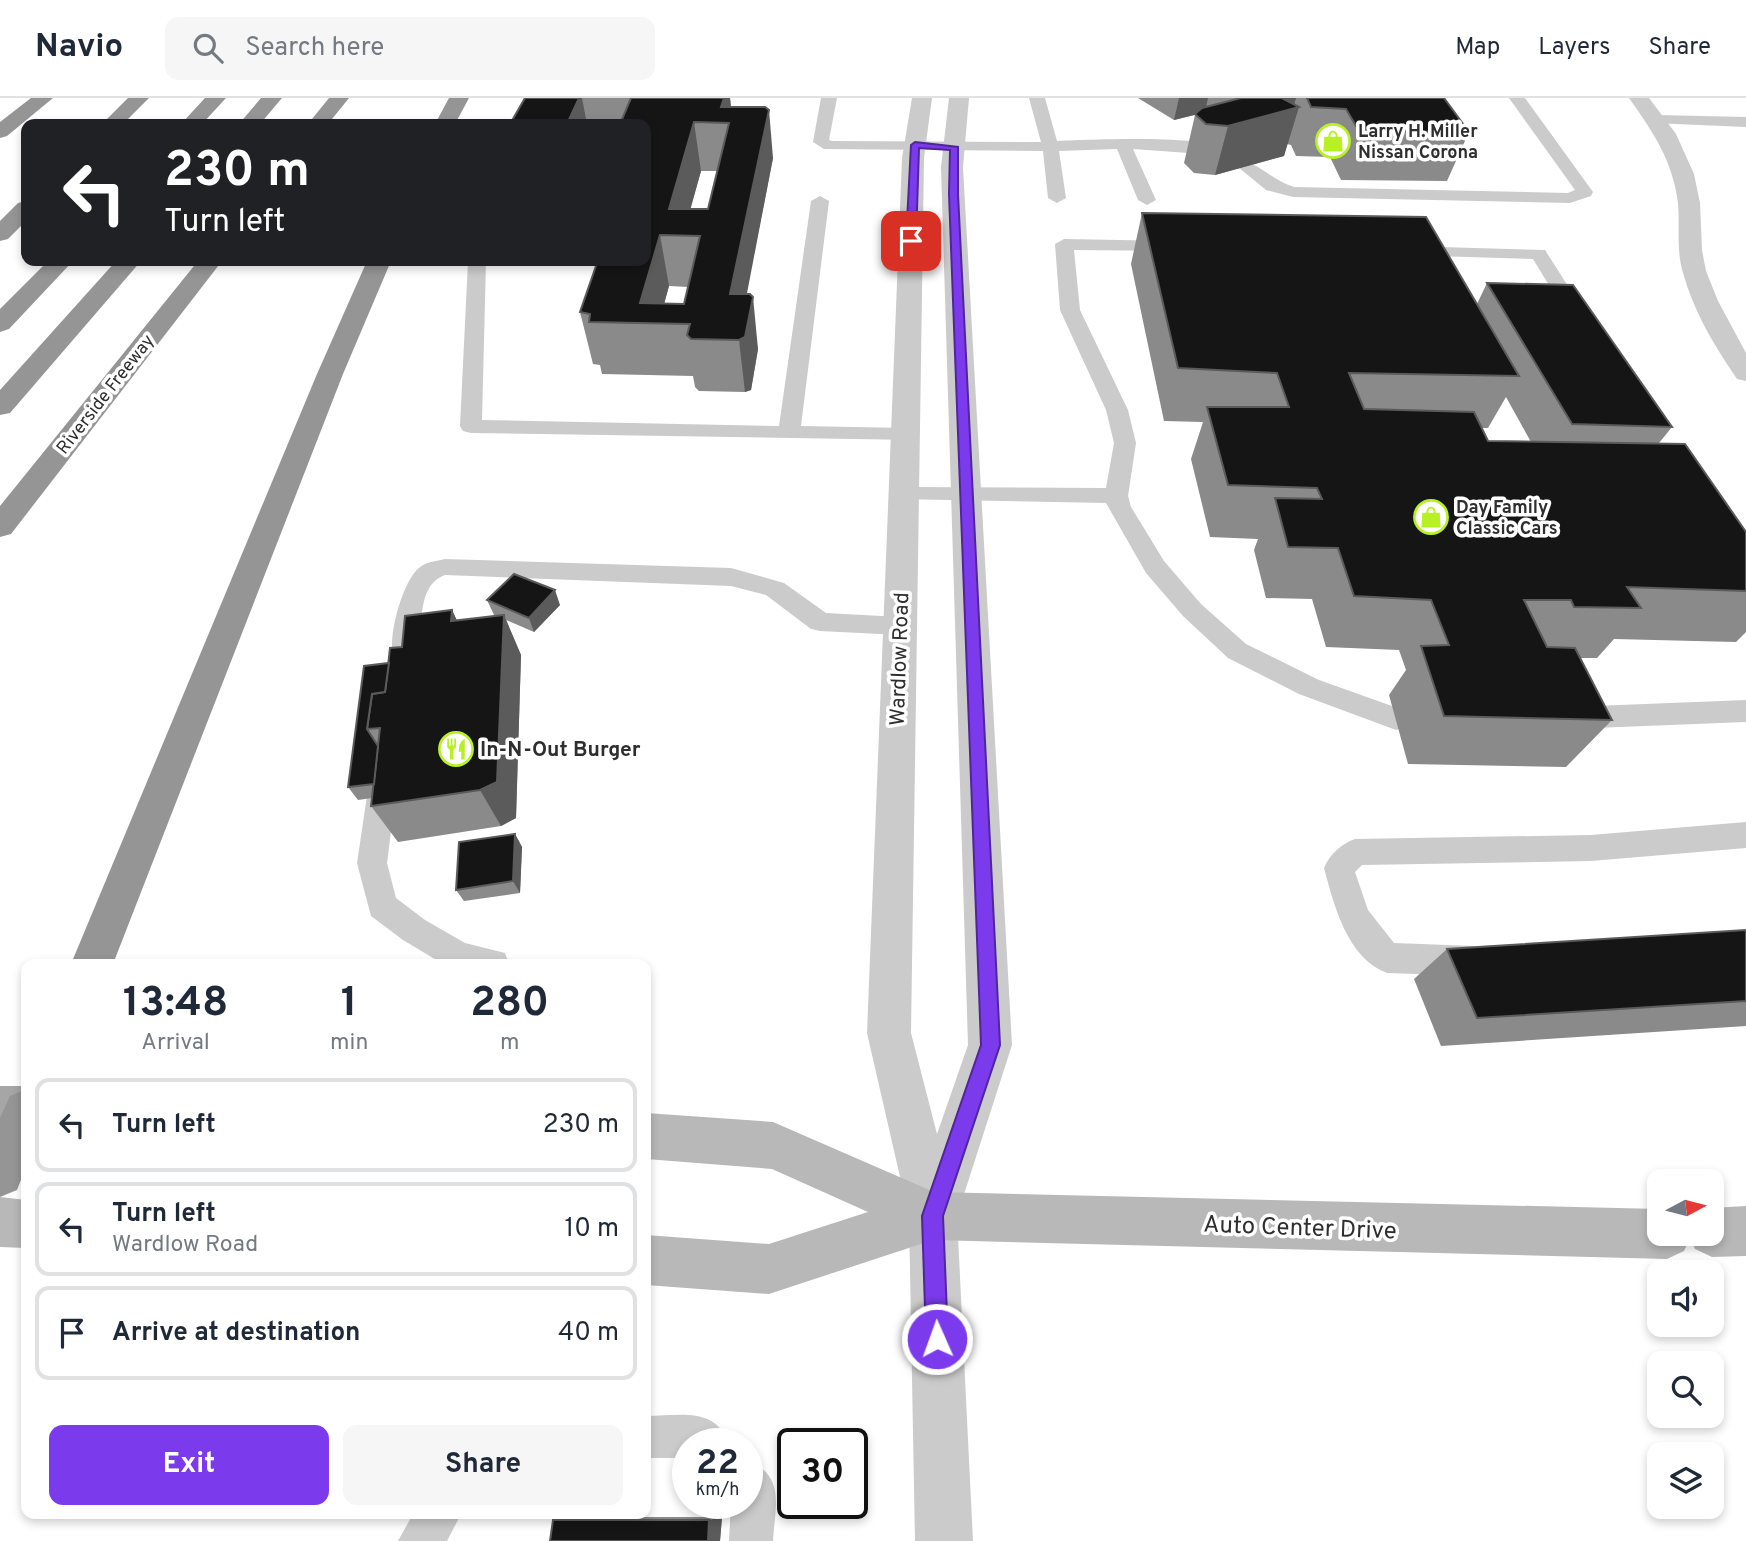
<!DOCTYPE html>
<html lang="en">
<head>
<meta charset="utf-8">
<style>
	:root { --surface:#fff; --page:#f6f6f7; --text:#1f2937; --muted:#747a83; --line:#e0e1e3; --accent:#7c3aed }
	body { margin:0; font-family:Overpass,sans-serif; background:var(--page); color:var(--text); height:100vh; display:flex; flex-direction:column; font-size:26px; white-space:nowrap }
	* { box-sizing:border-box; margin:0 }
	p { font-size:23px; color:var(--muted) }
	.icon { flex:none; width:38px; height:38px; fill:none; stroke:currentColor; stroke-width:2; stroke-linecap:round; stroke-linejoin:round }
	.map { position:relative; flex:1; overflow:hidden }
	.side { position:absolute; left:21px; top:861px; width:630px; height:560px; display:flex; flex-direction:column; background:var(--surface); border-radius:14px; box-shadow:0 4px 10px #0003 }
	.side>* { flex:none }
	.banner { position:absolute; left:21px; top:21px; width:630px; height:147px; border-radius:14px; box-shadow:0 4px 10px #0003; background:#202124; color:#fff; overflow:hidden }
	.needle { width:46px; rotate:83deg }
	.controls { position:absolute; left:1647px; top:1071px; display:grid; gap:14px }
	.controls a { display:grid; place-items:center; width:77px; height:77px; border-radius:14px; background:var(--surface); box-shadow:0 4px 10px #0003; font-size:35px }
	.speed { position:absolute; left:672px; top:1330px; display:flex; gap:14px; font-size:35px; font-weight:700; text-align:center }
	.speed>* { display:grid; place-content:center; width:91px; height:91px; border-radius:50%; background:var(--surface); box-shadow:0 4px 10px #0003; line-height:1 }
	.speed small { font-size:18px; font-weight:400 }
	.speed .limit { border:4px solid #111; border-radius:10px; background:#fff; color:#111 }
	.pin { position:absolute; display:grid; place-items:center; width:60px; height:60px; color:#fff; margin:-30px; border-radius:14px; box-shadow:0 4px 10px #0006 }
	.me { position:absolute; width:77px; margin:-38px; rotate:358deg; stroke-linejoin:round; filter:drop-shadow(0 0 5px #0008) }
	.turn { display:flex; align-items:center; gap:24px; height:147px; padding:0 28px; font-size:32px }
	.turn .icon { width:91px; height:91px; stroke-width:2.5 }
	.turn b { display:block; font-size:49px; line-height:60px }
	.eta { display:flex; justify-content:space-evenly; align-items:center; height:119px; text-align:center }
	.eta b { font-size:42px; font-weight:700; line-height:49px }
	.action { display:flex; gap:14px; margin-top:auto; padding:14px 28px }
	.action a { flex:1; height:80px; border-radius:14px; background:var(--accent); color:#fff; font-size:28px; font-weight:700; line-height:80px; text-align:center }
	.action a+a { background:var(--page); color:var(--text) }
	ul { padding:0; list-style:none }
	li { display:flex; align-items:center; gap:21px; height:94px; margin:0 14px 10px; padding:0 14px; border:4px solid var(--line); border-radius:14px }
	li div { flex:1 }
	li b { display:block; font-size:26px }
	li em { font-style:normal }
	header { display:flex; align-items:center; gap:42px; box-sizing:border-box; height:98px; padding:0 35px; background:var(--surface); border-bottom:2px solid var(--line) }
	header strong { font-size:33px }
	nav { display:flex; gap:38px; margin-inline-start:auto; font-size:24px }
	.search { width:490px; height:63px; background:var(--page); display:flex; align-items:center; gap:18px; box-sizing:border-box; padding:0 24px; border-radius:14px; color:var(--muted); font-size:26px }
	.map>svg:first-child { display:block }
</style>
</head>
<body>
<header>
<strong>Navio</strong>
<div class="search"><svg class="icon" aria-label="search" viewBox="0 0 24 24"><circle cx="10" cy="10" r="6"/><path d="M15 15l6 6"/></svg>Search here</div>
<nav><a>Map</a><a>Layers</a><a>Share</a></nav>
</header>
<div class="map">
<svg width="1746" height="1443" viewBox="0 0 1746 1443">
	<rect width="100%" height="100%" fill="#fff"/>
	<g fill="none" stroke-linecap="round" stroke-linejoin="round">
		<g fill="#cbcbcb" fill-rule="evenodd">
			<path d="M821 0H837L829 42 832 43 1041 44 1029 0H1045L1057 43C1084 42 1209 36 1224 52L1216 57 1133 51 1156 102 1147 107 1138 102 1117 51 1059 53 1066 100 1057 105 1048 100 1043 53 824 51 813 44Z"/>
			<path d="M1509 0H1525L1593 94 1591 98 1570 105 1293 99 1266 92 1238 69 1246 64C1262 68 1274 83 1294 89L1568 95 1575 92Z"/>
			<path d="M1657 17 1746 19V29L1652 25 1649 22Z"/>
			<path d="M820 98 829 103 801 328 907 330 915 332 918 337 915 342 471 335 463 333 460 328 468 163H486L482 322 779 328 811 103Z"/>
			<path d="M1064 141 1174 143 1183 148 1174 153 1074 152 1080 212 1128 312 1136 345 1128 398 1131 409 1164 463 1201 506 1246 546 1319 582 1406 613 1410 621 1406 629 1396 632 1299 596 1228 560 1183 518 1146 475 1106 405 896 401 892 396 896 391 904 389 1106 390 1114 345 1106 312 1060 212 1055 146Z"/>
			<path d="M1406 148 1545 152 1589 221 1579 227 1572 225 1533 161 1400 157 1397 153 1400 149Z"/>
			<path d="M445 461 731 470 784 485 826 515 900 519 909 521 913 528 909 535 900 537 820 533 811 531 766 497 731 488 445 477C412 489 427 539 413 564L404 567 395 564C385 546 402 483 419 470 425 464 437 463 445 461Z"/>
			<path d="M1746 602V624L1569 631 1559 628 1555 620 1559 612 1569 609Z"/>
			<path d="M384 666 394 670 398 678 387 765 396 800 425 822 465 845 505 855 509 866H443L403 842 371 818 357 765 370 678 374 670Z"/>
			<path d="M1746 724V750L1591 763 1362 767 1355 774 1368 812 1394 845 1474 848 1486 853 1490 863 1486 873 1474 878 1387 875C1347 860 1334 807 1324 770 1330 756 1341 746 1355 741L1591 737Z"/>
			<path d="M646 1318C681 1318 714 1308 730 1346H688V1360H646Z"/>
			<path d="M747 1362C786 1378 775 1408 773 1443H729L731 1405H747Z"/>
			<path d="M413 1416H461L447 1443H398Z"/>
		</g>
		<g fill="#cbcbcb" fill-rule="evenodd">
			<path d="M912 0H932L924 60 911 935 937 1036 968 947 941 69 949 0H969L963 69 1012 947 957 1118 973 1443H915L909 1118 867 935 902 60Z"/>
			<path d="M1629 0H1649L1676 36 1694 76 1700 105 1702 152 1706 173 1718 203 1746 255V283L1737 281 1733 275C1712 244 1693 211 1683 175 1676 151 1680 129 1678 105 1673 63 1653 34 1629 0Z"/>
		</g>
		<g fill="#b8b8b8" fill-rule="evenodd">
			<path d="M646 1015 773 1024 934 1094 1659 1111V1136H1712V1110L1746 1108V1158L1712 1159 1695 1151 1690 1140 1684 1153 1667 1161 933 1142 769 1196 646 1187V1137L769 1146 868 1114 772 1071 646 1061Z"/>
			<path d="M0 1099 26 1102V1150L0 1149Z"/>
		</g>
		<rect fill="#a6a6a6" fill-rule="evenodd" x="0" y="988" width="26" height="46"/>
		<g fill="#959595" fill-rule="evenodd">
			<path d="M31 0H53L7 38 0 40V24Z"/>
			<path d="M128 0H149L123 26H102Z"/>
			<path d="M205 0H226L202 26H181Z"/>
			<path d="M261 0H282L260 26H239Z"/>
			<path d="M329 0H349L328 26H308Z"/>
			<path d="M449 0H469L455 26H435Z"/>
			<path d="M26 103V123L8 141 0 143V123L18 105Z"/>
			<path d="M48 163H73L9 231 0 234V211Z"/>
			<path d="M116 163H141L10 315 0 317V292Z"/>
			<path d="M198 163H222L11 436 0 439V408Z"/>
			<path d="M367 163H391L343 276 113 866H71L317 276Z"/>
			<path d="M26 991V1069L17 1092 0 1099V1020L10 998Z"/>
		</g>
	</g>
	<g fill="#8a8a8a" fill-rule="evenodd">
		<path d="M525 0H730L731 9 773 60 746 196 758 251 751 292 745 294 699 293 695 289 693 278 602 276 600 267 593 266 580 214 646 163V26H510ZM701 73H717L708 111H690ZM669 188 688 189 684 206 664 205Z"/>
		<path d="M1138 0H1444L1469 34 1447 83 1341 82 1330 59 1296 58 1291 47 1287 46 1284 58 1215 77 1194 75 1184 65 1195 17 1174 22Z"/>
		<path d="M1142 115 1477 206 1487 185 1672 329 1659 345 1746 434V534L1736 544 1614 541 1597 560H1580L1612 622 1566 669 1408 666 1389 597 1406 572 1399 552 1326 549 1312 501 1266 500 1254 452 1258 441 1210 439 1191 361 1203 324 1164 323 1131 166ZM1506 299 1531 344 1488 343 1482 330H1488Z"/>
		<path d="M487 502 560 507 534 534 506 522 521 557 516 720 501 728 398 744 371 708 372 700 358 702 348 689 389 565 402 549 452 512 457 523 497 518 494 517Z"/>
		<path d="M515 736 522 749 520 795 464 803 456 792Z"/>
		<path d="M1746 832V928L1441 948 1414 881 1447 851Z"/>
		<path d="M577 1419H722L720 1443H550L553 1422Z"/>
	</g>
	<g fill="#5b5b5b">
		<path d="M579 0H582L587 26H567Z"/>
		<path d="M724 0H730L733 31 721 9Z"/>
		<path d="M1179 0H1208L1205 14 1174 22Z"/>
		<path d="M1282 0H1296L1293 11 1299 9 1284 58 1215 77 1228 28Z"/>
		<path d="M769 12 773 60 738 242 730 196Z"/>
		<path d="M694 24 701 73 683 138 669 111Z"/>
		<path d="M660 137 669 188 659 225 640 205Z"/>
		<path d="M753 199 758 251 751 292 745 294 739 242Z"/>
		<path d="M555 492 560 507 534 534 529 520Z"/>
		<path d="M452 512 471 552 451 523Z"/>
		<path d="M504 517 521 557 516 720 501 728 480 692Z"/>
		<path d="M515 736 522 749 520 795 513 783Z"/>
		<path d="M722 1419 720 1443H708L709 1422Z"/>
	</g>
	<g fill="#151515" stroke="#5b5b5b" stroke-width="2" fill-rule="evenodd">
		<path d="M525 0H579L567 26H510Z"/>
		<path d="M631 0H724L721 9H765L769 12 730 196H750L753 199 745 239 739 242 691 241 687 237 690 226 589 224 590 216 580 214 597 165 606 163H646V60L647 57H646V26H620ZM694 24 729 25 708 111H669ZM660 137 700 138 684 206 640 205Z"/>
		<path d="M1241 0H1284H1282L1299 9 1228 28 1206 26 1195 16 1202 10Z"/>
		<path d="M1307 0H1444L1469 34 1359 33 1346 11 1311 9Z"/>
		<path d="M1142 115 1426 119 1519 278 1349 275 1364 311 1474 314 1488 343 1685 346 1746 434V493L1627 489 1641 510 1574 509 1571 502H1524L1547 549 1575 550 1612 622 1444 618 1421 548 1449 547 1431 502 1354 498 1338 450 1288 449 1275 400 1322 401 1317 390 1228 387 1207 309H1289L1277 275 1178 270Z"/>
		<path d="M1487 185 1573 187 1672 329 1572 326Z"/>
		<path d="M514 476 555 492 529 520 487 502Z"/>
		<path d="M452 512 451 523 504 517 497 684 480 692 371 708 380 630 367 631 372 596 385 594 390 550 402 549 405 518Z"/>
		<path d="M389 565 385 594 372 596 367 631 378 648 374 686 348 689 364 568Z"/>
		<path d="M515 736 513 783 456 792 459 744Z"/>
		<path d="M1746 832V903L1477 920 1447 851Z"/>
		<path d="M553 1422H709L708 1443H550Z"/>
	</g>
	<path fill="#7c3aed" stroke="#51269a" stroke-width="2" d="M915 44 958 49V96L1000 947 943 1118 948 1241 944 1249 937 1252 929 1249 926 1241 922 1118 981 947 949 96 950 52 919 50 916 143 911 146 906 143 911 47Z"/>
	<defs>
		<g id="shop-ring" transform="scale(1.75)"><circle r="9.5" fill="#fff" stroke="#b7f124" stroke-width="1.5"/><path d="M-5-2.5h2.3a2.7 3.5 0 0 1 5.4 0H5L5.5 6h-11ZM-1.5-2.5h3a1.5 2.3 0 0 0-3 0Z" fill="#b7f124"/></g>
		<g id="restaurant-ring" transform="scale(1.75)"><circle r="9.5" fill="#fff" stroke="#b7f124" stroke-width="1.5"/><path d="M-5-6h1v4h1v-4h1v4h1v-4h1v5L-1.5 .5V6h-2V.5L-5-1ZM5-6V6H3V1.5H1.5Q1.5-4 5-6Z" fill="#b7f124"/></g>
	</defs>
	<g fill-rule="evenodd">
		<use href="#shop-ring" x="1333" y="43"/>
		<use href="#shop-ring" x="1431" y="419"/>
		<use href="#restaurant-ring" x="456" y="651"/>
	</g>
	<g text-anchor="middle" stroke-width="7" stroke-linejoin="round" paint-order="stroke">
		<g font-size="18" font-weight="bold" fill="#2e2e2e" stroke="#fff" text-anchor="start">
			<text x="1358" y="39">Larry H. Miller<tspan x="1358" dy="21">Nissan Corona</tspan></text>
			<text x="1456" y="415">Day Family<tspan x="1456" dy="21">Classic Cars</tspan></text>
		</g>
		<g font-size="18" fill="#2e2e2e" stroke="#fff">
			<text transform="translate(105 296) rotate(-52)" y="6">Riverside Freeway</text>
		</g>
		<g font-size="21" fill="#2e2e2e" stroke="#fff">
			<text transform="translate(899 561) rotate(-88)" y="7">Wardlow Road</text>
		</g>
		<g font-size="21" font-weight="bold" fill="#2e2e2e" stroke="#fff" text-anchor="start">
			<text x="480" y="658">In-N-Out Burger</text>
		</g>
		<g font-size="24" fill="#2e2e2e" stroke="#fff">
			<text transform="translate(1300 1129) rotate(2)" y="8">Auto Center Drive</text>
		</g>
	</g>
</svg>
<div class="controls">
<a><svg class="needle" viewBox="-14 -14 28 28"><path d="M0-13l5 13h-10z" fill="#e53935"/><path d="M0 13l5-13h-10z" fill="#747a83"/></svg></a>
<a><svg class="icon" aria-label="sound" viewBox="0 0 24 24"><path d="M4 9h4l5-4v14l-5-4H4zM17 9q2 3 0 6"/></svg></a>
<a><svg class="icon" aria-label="search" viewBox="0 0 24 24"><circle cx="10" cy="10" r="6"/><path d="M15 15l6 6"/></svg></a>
<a><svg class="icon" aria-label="layers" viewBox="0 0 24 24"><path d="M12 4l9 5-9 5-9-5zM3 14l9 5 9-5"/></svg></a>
</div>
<div class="speed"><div>22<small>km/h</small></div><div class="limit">30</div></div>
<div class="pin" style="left:911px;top:143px;background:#d93025"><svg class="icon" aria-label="arrive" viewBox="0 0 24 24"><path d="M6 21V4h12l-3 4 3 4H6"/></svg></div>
<svg class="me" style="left:937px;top:1241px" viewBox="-20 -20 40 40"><circle r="17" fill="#7c3aed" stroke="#fff" stroke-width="3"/><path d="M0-11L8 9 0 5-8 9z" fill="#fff"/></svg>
<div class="banner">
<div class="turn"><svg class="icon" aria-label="left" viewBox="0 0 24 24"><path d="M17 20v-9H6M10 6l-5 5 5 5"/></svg><div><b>230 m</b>Turn left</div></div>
</div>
<section class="side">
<div class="eta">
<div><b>13:48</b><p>Arrival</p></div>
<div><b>1</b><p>min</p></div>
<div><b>280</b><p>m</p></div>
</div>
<ul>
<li><svg class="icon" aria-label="left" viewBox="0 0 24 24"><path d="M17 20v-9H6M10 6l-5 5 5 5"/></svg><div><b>Turn left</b></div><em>230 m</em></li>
<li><svg class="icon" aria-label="left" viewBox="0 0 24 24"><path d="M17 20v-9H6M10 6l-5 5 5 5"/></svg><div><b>Turn left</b><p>Wardlow Road</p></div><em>10 m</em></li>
<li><svg class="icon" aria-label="arrive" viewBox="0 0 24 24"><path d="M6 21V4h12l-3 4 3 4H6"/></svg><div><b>Arrive at destination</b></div><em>40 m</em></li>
</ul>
<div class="action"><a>Exit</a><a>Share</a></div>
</section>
</div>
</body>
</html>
